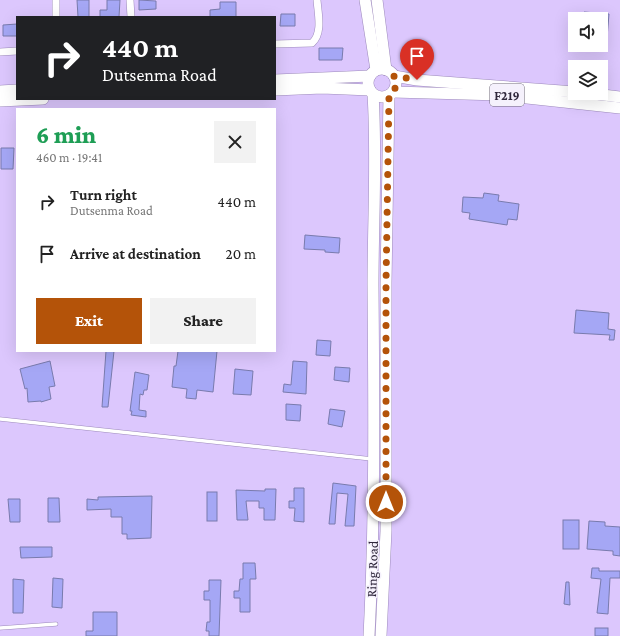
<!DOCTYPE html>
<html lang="en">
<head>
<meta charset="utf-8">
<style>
	:root { --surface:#fff; --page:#f2f2f2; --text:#222; --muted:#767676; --accent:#b45309 }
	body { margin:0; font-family:"Crimson Pro",serif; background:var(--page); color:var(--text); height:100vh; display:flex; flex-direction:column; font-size:15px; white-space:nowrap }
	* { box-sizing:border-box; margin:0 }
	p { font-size:13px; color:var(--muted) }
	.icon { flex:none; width:22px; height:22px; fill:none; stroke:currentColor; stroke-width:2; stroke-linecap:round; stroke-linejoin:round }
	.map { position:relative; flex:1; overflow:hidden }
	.sheet { position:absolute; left:16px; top:108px; width:260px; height:244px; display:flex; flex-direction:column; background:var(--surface); border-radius:0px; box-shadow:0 4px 16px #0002 }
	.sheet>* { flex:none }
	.hud { position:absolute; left:16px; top:16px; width:260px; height:84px; border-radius:0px; box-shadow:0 4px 16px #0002; background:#202124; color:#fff; overflow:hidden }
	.controls { position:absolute; left:568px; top:12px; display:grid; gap:8px }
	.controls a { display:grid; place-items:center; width:40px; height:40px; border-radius:0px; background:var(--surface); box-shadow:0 4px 16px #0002; font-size:20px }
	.pin { position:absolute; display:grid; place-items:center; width:34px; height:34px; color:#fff; margin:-41px -17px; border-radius:50% 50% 50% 0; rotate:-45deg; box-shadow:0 0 4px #0007 }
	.pin .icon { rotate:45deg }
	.me { position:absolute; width:44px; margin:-22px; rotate:0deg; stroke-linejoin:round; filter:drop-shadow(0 0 3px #0008) }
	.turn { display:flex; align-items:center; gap:14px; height:84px; padding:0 20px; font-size:18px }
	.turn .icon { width:52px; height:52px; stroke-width:2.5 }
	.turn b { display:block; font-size:28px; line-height:34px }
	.round { display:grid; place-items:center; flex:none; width:42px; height:42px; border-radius:0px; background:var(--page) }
	.overview { display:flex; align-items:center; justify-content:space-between; height:68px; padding:0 20px }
	h1 { font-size:24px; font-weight:800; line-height:30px; color:#1e9e55 }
	.primary-button { display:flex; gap:8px; margin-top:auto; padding:8px 20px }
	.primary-button a { flex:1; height:46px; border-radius:0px; background:var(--accent); color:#fff; font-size:16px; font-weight:800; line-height:46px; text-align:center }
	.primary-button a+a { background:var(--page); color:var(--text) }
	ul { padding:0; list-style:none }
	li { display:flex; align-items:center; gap:12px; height:52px; padding:0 20px }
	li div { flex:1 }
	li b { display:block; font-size:15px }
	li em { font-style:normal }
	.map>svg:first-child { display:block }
</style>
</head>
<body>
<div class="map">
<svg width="620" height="636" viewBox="0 0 620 636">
	<rect width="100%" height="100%" fill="#dcc7fd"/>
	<g fill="#a5a7f5" stroke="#797bad">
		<path d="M77 0H89V17H78Z"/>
		<path d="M107 0H120L119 17H100V10H107Z"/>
		<path d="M139 0 156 1V9L139 10Z"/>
		<path d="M220 2H236V17H210V10L220 9Z"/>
		<path d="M584 12 609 14 607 38 601 37V19H583Z"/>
		<path d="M281 14H295V26H280Z"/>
		<path d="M17 24V36H3V25Z"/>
		<path d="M319 48H343L342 60H319Z"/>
		<path d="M1 148H14L13 169H1Z"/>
		<path d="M484 193 499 195 498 201 519 204 517 220 508 219 507 225 469 219 470 213 462 212 463 197 483 198Z"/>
		<path d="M305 235 340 238 339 253 325 252V250L304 249Z"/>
		<path d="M576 310 609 313 608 329 615 330 614 340H609L610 335 574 333Z"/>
		<path d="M317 340 331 341 330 356 316 355Z"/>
		<path d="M106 351H114L108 407H102Z"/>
		<path d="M178 351H217L213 392 197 390 196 399 186 398 187 389 172 387 174 366H176Z"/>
		<path d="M50 361 55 386 49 387 51 399 41 402V401L28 402 27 388 25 389 20 369Z"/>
		<path d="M293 361 307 362 306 394 283 392 284 384 291 385Z"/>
		<path d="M335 367 350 368 349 382 334 380Z"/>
		<path d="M235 369 253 371 251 395 233 394Z"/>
		<path d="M135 372 149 375 147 390H144L143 395 140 394 139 410 146 411V417L131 415 132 411H130Z"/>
		<path d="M286 404 301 405 300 421 286 420Z"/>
		<path d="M330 409 345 411 342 427 328 424Z"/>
		<path d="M333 483 356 486 354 526H345L348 494 337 493 335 524H329Z"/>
		<path d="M294 488H304V522L294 521 295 508H289V501H294Z"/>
		<path d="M265 489H276L275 520H264V508H259V501H246L248 520H237L236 490 265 491Z"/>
		<rect x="207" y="492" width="10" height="29"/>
		<path d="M152 496 151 538 127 539V534H122V517H111V509L87 510V499L98 500V497Z"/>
		<path d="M48 498H59L60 522H48Z"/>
		<path d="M8 499H20V522H10Z"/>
		<rect x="563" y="520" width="16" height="29"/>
		<path d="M589 521 605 522V526L620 527V556L613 555V551L587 549Z"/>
		<path d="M20 547H52V557L21 558Z"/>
		<path d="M243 563H255L256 579H250V612H240V598H234V591H239L240 579H243Z"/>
		<path d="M592 568H599V571H620V578H610L608 614 597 613 601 579 591 578Z"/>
		<path d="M53 578 63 579 62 608 52 607Z"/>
		<path d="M13 579 24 580 23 613H13Z"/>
		<path d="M209 580H221L219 636H209V631H206L207 622H210V600H204V591H209Z"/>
		<path d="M566 582H569L570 605 564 604Z"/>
		<path d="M93 612H117V636H86V631H93Z"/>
		<rect x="595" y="628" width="13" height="8"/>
	</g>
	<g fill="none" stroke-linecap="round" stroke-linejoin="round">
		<g stroke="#9d8abc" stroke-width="4.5">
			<g id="service">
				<path d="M0 419 372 459"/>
				<path d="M0 628 56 624"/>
			</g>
		</g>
		<g stroke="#9d8abc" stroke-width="8">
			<g id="minor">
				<path d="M56 0V17"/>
				<path d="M130 0 131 17"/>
				<path d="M275 44 312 43C323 33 318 14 317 0"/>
				<path d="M0 52 17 51"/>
			</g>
		</g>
		<g stroke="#9d8abc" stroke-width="12">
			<g id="primary">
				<path d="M365 0 376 70"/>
				<path d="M377 0 386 70"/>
				<circle cx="382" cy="83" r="14"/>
				<path d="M394 76 417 80 575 92"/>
				<path d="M275 80 370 76"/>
				<path d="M275 90 322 88 370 90"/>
				<path d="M0 91 17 90"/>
				<path d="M393 92 500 95 620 108"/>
				<path d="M586 93 620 97"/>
				<path d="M0 101 43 99"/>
				<path d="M369 636C375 519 374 402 373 285 373 221 377 158 373 94"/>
				<path d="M381 636 386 531V283L389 95"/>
			</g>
		</g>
		<use href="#service" stroke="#fff" stroke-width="3.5"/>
		<use href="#minor" stroke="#fff" stroke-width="7"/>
		<use href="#primary" stroke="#fff" stroke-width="11"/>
	</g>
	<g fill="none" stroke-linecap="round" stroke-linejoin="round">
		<path stroke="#b45309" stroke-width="7" stroke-dasharray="0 12.6" d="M386 502V283L389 96 396 87 394 76 417 80"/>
	</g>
	<g text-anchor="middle" stroke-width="3" stroke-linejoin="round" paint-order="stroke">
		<rect fill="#f5f1fc" stroke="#6a6475" stroke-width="1" x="490" y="84" width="34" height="22" rx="3"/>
		<g font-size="13" font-weight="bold" fill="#2f273b">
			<text x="507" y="100">F219</text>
		</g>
		<g font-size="14" fill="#2f273b" stroke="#f5f1fc">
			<text transform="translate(372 569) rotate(-88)" y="5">Ring Road</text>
		</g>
	</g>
</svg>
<div class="controls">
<a><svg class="icon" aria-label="sound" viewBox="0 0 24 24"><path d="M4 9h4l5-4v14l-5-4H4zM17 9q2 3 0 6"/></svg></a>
<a><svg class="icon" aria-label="layers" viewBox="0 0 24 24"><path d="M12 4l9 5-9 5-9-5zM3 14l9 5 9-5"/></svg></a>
</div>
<div class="pin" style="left:417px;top:80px;background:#d93025"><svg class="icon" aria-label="arrive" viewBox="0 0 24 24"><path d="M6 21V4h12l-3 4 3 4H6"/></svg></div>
<svg class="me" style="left:386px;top:502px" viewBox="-20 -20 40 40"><circle r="17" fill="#b45309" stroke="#fff" stroke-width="3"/><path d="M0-11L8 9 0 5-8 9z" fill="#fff"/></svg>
<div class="hud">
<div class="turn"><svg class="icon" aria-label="right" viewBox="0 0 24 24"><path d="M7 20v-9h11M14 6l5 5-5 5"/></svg><div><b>440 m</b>Dutsenma Road</div></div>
</div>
<section class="sheet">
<div class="overview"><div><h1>6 min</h1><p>460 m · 19:41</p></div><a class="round"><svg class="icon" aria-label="close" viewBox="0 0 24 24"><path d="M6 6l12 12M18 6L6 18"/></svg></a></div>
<ul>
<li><svg class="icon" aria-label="right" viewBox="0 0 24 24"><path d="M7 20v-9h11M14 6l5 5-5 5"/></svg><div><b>Turn right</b><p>Dutsenma Road</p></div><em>440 m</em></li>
<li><svg class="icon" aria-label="arrive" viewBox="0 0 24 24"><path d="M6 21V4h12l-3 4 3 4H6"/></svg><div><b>Arrive at destination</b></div><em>20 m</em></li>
</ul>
<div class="primary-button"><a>Exit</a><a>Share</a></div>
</section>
</div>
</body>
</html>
